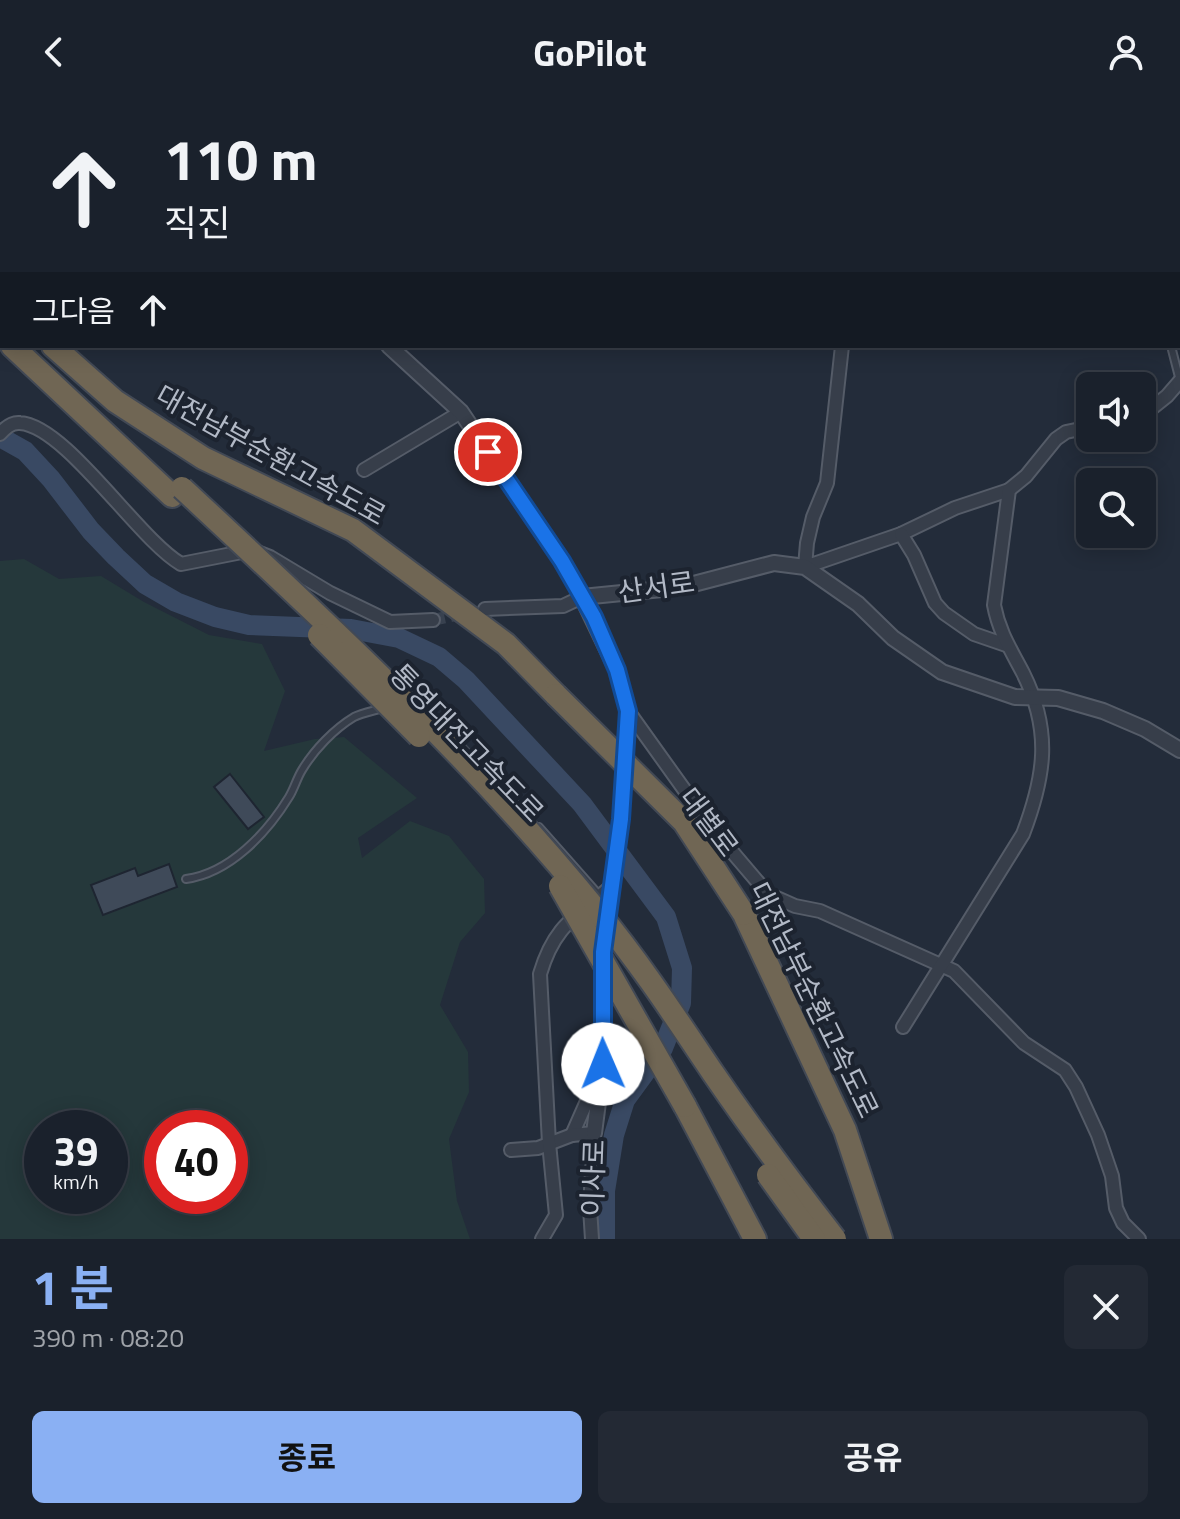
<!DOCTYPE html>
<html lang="ko">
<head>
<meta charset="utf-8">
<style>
	:root { --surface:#1a212c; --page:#232934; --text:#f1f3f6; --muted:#9fa3a9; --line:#383e48; --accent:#8ab0f3 }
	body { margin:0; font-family:"Titillium Web","Noto Sans KR",sans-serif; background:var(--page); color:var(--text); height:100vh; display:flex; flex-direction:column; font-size:30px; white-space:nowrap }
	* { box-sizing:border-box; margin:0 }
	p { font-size:26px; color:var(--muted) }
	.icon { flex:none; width:44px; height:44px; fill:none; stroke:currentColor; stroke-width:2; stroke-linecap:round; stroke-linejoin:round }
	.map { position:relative; height:1135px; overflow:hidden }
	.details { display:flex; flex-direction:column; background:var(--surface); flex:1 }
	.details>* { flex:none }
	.top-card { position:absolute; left:0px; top:0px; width:1180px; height:244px; box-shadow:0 4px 20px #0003,0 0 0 2px var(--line); background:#1a212c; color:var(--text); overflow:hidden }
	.tools { position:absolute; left:1076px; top:268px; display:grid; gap:16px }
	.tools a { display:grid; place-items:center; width:80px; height:80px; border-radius:12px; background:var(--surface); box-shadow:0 4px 20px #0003,0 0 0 2px var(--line); font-size:40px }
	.speed { position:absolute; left:24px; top:1006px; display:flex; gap:16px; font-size:40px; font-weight:700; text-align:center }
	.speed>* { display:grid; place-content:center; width:104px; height:104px; border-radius:50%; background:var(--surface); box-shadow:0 4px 20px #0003,0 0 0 2px var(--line); line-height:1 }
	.speed small { font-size:20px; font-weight:400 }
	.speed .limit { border:12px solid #d22; background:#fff; color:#111 }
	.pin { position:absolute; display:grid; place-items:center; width:68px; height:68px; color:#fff; margin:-34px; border:4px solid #fff; border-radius:50%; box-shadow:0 2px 8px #0007 }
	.me { position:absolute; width:88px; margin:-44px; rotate:359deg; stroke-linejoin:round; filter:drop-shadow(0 0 6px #0008) }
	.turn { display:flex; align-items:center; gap:28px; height:168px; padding:0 32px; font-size:36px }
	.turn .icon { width:104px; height:104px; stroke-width:2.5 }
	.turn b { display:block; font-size:56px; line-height:68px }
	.then { display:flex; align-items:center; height:76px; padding:0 32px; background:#0003; gap:16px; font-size:30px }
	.round { display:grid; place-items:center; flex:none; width:84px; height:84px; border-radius:12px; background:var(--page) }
	.head { display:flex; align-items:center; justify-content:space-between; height:136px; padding:0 32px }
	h1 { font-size:48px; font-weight:700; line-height:60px; color:var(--accent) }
	.button { display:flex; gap:16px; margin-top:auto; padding:16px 32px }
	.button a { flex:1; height:92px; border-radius:12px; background:var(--accent); color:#111; font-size:32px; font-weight:700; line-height:92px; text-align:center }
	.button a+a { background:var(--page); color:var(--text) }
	header { display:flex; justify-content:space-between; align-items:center; height:104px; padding:0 32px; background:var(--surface); font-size:36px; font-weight:700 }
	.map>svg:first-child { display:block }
</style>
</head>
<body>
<header><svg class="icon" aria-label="back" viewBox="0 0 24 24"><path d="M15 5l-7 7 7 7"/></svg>GoPilot<svg class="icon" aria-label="person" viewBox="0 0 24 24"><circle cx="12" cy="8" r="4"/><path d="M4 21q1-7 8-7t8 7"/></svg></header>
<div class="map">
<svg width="1180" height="1135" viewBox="0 0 1180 1135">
	<rect width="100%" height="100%" fill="#232c3a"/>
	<path fill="#25383b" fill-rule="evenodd" d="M24 455 59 475 101 472 144 498 209 531 262 540 285 587 264 647 315 635 344 633 417 694 358 734 362 754 410 717 449 732 484 775 485 809 460 838 440 901 468 948 469 988 449 1035 457 1097 470 1135H0V457ZM42 1024H110V1092H42ZM162 1024H230V1092H162Z"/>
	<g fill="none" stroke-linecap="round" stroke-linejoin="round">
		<path stroke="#394963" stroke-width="20" d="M0 333 25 347 51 375 91 427 116 453 145 480 176 498 215 513 249 521 351 525 399 534 439 553 466 576 582 700 666 813 682 864 681 899 663 944 625 996 614 1031 605 1087V1135"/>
	</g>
	<g fill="#3f4a59" stroke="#1e2531" stroke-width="2">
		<path d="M230 670 264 713 248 725 214 683Z"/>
		<path d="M169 760 177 783 103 811 91 781 135 764 138 772Z"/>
	</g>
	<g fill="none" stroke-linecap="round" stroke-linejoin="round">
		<path stroke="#38414f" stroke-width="12" stroke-dasharray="12 6" stroke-linecap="butt" d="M433 516 465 509"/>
		<g stroke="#555c68" stroke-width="10">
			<g id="service">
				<path d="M1178 164 1180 162"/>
				<path d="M1171 242 1180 277"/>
				<path d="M539 723 600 792"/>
				<path d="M186 775C230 769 267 729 289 693 294 685 297 674 302 666 314 646 334 625 354 613 362 609 373 607 383 604"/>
			</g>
		</g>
		<g stroke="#555c68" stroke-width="16">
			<g id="minor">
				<path d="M842 242 827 379 813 413 807 439 805 463 901 430 955 404 1009 386"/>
				<path d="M1142 312 1167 292 1180 277"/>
				<path d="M0 330C5 324 12 318 20 319 66 322 138 435 181 460L252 446 270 453 330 489 390 518 433 516"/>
				<path d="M364 366 461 308"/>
				<path d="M901 430 914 451 935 499 944 509 974 530 1006 541"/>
				<path d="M485 505 563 502 582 493"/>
				<path d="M628 607 711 723 768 790 795 802 820 807 954 867 1024 939 1065 966 1076 983 1098 1031 1112 1072 1116 1104 1123 1119 1139 1135"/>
				<path d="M903 923 1023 730C1045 672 1052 627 1023 569 1011 546 999 528 994 501L1009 386 1026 372 1056 335 1066 328 1090 323"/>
				<path d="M572 1031 598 972"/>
				<path d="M511 1046 538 1044 572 1031 594 1029 590 1104 592 1135"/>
				<path d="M542 1135 556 1111 549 1039 540 870C555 819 577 813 614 780"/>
			</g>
		</g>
		<g stroke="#555c68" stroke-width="18">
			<g id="tertiary">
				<path d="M208 0 209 2"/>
				<path d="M389 242 461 308 562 457 582 493 682 483 774 459 805 463 858 500 893 534 942 568 1015 593 1058 594 1103 607 1145 625 1180 646"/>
				<path d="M582 493 617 566 628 607 621 715 603 848V960L594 1029"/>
			</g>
		</g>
		<g stroke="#424955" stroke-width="26">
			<g id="motorway">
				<path d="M0 204 2 206"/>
				<path d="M12 242 172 392"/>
				<path d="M53 242 115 297 203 354 353 426 506 540 556 591"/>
				<path d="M744 810 845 1026 881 1135"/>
				<path d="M685 1002 755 1135"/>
			</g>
		</g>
		<use href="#service" stroke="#373e4a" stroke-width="6"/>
		<use href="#minor" stroke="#373e4a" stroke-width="12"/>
		<use href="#tertiary" stroke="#373e4a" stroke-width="14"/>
		<use href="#motorway" stroke="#706654" stroke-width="22"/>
		<g stroke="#424955" stroke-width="26" stroke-linecap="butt">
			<g id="motorway-bridge">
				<path d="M182 384C327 519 472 653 597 807 640 859 676 914 713 969 752 1026 793 1081 835 1135"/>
				<path d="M319 531 419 632"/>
				<path d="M556 591 684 718 744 810"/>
				<path d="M560 782 685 1002"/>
				<path d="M768 1071 814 1135"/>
			</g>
		</g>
		<use href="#motorway-bridge" stroke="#706654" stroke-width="22"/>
	</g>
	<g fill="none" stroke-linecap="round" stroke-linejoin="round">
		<g stroke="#114b97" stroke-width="20">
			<path id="route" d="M488 348 562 457 594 513 617 566 628 607 621 715 603 848V960"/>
		</g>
		<use href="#route" stroke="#1a73e8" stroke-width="14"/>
	</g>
	<g text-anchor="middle" stroke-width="8" stroke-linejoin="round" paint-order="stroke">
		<g font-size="28" fill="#b2b9c6" stroke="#1c232f">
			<text transform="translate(271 351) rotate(29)" y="10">대전남부순환고속도로</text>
			<text transform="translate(656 483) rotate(-8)" y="10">산서로</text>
			<text transform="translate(467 639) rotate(46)" y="10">통영대전고속도로</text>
			<text transform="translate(709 718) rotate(53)" y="10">대별로</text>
			<text transform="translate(814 896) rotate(64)" y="10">대전남부순환고속도로</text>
			<text transform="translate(593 1074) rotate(-88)" y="10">이사로</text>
		</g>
	</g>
</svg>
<div class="tools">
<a><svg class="icon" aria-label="sound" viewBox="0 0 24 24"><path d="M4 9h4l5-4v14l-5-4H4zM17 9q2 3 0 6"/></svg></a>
<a><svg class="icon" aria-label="search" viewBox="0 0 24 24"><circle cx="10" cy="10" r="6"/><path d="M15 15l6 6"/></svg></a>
</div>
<div class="speed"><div>39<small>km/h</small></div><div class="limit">40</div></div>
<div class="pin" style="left:488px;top:348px;background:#d93025"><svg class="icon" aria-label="arrive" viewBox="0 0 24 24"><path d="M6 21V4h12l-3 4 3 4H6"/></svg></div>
<svg class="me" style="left:603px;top:960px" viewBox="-20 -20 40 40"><circle r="19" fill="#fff"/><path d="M0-13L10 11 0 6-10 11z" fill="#1a73e8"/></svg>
<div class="top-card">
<div class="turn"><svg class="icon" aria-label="ahead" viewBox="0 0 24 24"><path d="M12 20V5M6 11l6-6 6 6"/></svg><div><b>110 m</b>직진</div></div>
<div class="then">그다음<svg class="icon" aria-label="ahead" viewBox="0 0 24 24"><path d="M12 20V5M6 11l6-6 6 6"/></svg></div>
</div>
</div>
<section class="details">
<div class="head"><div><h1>1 분</h1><p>390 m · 08:20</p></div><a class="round"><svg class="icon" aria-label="close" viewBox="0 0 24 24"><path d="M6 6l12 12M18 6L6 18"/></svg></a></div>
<div class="button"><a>종료</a><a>공유</a></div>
</section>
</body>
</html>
